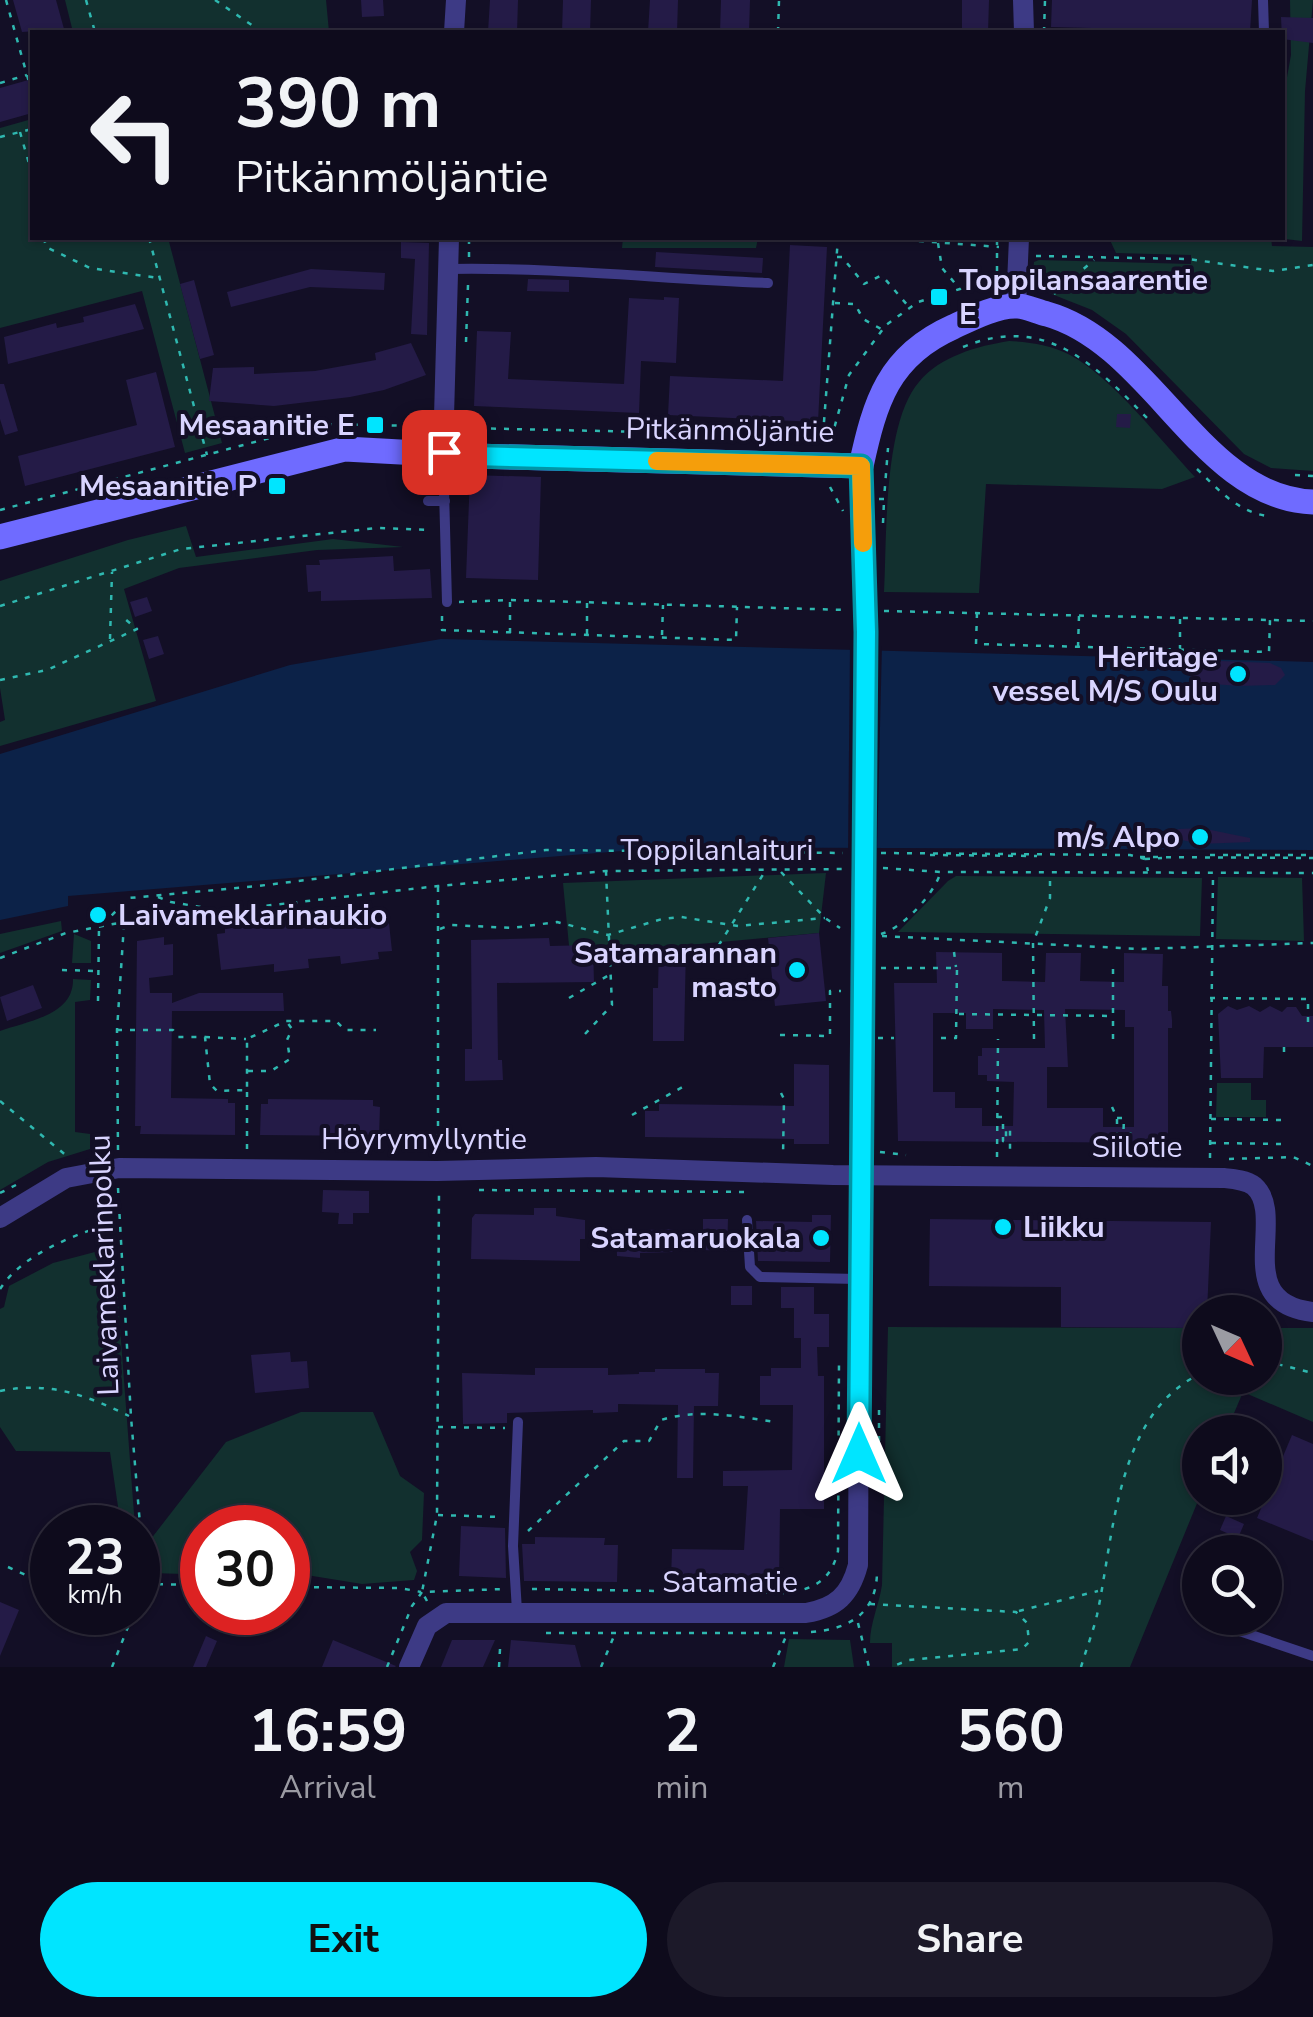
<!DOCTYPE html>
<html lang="en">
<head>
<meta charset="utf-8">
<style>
	:root { --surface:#0e0b1c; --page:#1c1929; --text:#f1f3f6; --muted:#9b9ba3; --line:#2e2b3b; --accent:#00e5ff }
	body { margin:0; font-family:"Nunito Sans",sans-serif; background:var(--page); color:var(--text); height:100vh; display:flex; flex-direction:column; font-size:38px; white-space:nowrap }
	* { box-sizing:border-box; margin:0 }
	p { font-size:32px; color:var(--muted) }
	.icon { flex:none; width:55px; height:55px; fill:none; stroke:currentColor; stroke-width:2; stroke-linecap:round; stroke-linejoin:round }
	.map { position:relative; height:1667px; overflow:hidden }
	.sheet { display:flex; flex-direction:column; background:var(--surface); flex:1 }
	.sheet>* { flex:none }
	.top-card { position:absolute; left:30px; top:30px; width:1255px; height:210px; border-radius:0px; box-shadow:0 2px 8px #0004,0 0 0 2px var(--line); background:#0e0b1c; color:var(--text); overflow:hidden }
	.needle { width:65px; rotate:134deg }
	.fabs { position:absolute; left:1182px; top:1295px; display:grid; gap:20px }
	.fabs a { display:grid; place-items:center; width:100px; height:100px; border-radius:50%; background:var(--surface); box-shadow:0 2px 8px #0004,0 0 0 2px var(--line); font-size:50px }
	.speed { position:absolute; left:30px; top:1505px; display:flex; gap:20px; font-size:50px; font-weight:700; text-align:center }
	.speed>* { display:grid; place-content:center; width:130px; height:130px; border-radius:50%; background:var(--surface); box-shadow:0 2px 8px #0004,0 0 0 2px var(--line); line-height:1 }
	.speed small { font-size:25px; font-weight:400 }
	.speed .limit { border:15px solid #d22; background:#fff; color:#111 }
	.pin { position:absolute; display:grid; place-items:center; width:85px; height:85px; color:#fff; margin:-42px; border-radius:20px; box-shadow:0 5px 15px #0006 }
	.me { position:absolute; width:110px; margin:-55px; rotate:0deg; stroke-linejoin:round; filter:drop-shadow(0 0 8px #0008) }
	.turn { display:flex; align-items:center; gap:35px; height:210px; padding:0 40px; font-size:45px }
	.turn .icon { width:130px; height:130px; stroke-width:2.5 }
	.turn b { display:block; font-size:70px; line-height:85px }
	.eta { display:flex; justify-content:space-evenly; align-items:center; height:170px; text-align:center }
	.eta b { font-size:60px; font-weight:700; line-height:70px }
	.primary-button { display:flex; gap:20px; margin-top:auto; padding:20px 40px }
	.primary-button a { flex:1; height:115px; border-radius:60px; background:var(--accent); color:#111; font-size:40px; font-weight:700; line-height:115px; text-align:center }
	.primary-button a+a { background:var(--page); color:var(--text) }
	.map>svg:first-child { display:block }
</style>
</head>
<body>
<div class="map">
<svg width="1313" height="1667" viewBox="0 0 1313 1667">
	<rect width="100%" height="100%" fill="#130f26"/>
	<g fill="#12302f">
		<path d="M65 0H326L329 32H73Z"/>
		<path d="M1290 0H1313L1305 91 1302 241 1285 239 1282 231V105L1291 55Z"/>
		<path d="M32 119V238H168L222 443 185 453 142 291 0 328V128Z"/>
		<path d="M623 238H758L756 248H622Z"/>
		<path d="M1109 238H1271L1272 246 1313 247V471L1271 468 1244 454 1126 334 1092 310 1049 293 1033 274 1034 262 1039 260 1191 264V255L1116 253Z"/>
		<path d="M1009 341C1029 342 1052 345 1070 355 1113 378 1161 441 1195 477L1162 489 986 484 979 593 884 592C887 538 883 423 919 382 940 356 978 346 1009 341Z"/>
		<path d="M186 526 196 557 333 539 403 547 317 550 179 568 124 589 156 701 0 746V722L5 720 0 688V581L128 540Z"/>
		<path d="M826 873 819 933 570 956 563 883Z"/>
		<path d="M956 876 1202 878 1200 936 898 932 948 881Z"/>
		<path d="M1218 877 1302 878 1304 941 1216 939Z"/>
		<path d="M61 921 62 931 0 953V934Z"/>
		<path d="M74 934 91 941V963H72Z"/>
		<path d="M73 979 91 980 90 1000 75 1002V1132L90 1134V1149L48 1162 0 1190V1031C28 1021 74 1015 73 979Z"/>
		<path d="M1217 1083H1251V1100H1266V1117H1216Z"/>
		<path d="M114 1247 135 1527H121L110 1452 16 1451 0 1427V1309L4 1307 9 1286 53 1263Z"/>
		<path d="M888 1327 1200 1328V1378H1265V1328H1313V1422L1243 1392 1226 1432H1200V1496L1130 1667H892V1643H870C870 1623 879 1605 882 1585Z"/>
		<path d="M301 1412H373L400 1476 424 1493 422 1540 410 1552 417 1571 414 1580 362 1584 288 1572V1528H202V1570L184 1574 151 1573 147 1544 226 1442Z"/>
		<path d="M789 1639 850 1640 854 1667H784Z"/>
	</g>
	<path fill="#0c2248" d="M441 639 1313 662V850L671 847 68 896V906L0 920V754L290 665Z"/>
	<g fill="#130f26">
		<path d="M850 645H882L877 853H848Z"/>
		<path d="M920 850 1313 852V855L920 853Z"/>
	</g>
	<g fill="#241b47" fill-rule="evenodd">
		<path d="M13 0H56L64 29 22 32Z"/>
		<path d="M361 0H383L384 16 362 17Z"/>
		<path d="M490 0H518L517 32H488Z"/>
		<path d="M563 0H591L590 32H562Z"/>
		<path d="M650 0H678L677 32H648Z"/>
		<path d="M721 0H750L749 32H720Z"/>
		<path d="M962 0H989L988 32H962Z"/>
		<path d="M1052 0H1252L1250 32 1051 27Z"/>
		<path d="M1281 17 1313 18V43L1282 39Z"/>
		<path d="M32 79V113L0 122V88Z"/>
		<path d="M401 242 429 243 427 335 411 334 415 259 401 258Z"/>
		<path d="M790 245 827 247 818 422 668 415 670 376 783 381Z"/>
		<path d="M656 252 763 258 762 273 655 267Z"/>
		<path d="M311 269 385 273 384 290 310 287 231 307 227 292Z"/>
		<path d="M528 279 569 280V292L527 291Z"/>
		<path d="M194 280 214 355 200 359 180 284Z"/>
		<path d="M664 297 679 298 676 363 641 361 639 413 474 406 477 331 511 332 508 379 624 384 629 298 664 300Z"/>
		<path d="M135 304 144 329 8 364 4 337 56 323 57 328 84 322 83 317Z"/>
		<path d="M411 343 426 375 384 390 350 397 274 406 209 401 213 368 254 367V374L315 371 376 360 375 353Z"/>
		<path d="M156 372 175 447 25 486 18 456 137 425 126 380Z"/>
		<path d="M0 384H4L18 431 5 435 0 419Z"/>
		<path d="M1117 414H1131L1130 428 1116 427Z"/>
		<path d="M470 475 541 477 538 580 466 578Z"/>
		<path d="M393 556 394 571 430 569 432 598 321 601V591L308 592 306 565H320L319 560Z"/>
		<path d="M147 597 152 611 135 617 130 602Z"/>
		<path d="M158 636 164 654 149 659 143 640Z"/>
		<path d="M1221 661 1270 663 1281 668 1285 675 1275 685 1240 686 1199 683 1189 675 1200 664Z"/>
		<path d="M1201 828 1250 838V842L1199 844 1161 835 1179 829Z"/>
		<path d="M380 911V915L388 914 392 951 378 952 379 959 341 964 340 956 308 959 309 968 274 972V964L221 970 217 934 225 933V928Z"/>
		<path d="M819 933 826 1001 775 1006 768 938Z"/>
		<path d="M164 937V945L173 944V975L149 978 150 993H172V1003L199 993H283L284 1011H172L171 1098 228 1099V1103H235V1135L140 1134 141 1126H135L137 941Z"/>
		<path d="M549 938 550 946 593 945 594 982 497 983 498 1060H502L503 1080 465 1081V1049H472L471 940Z"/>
		<path d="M659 946H686L684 1041H653V988H658Z"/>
		<path d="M936 952 1002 953V981L1045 982 1046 953H1081L1080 981 1124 982V953L1163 954 1162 986H1168V1011H1171L1172 1020V1028H1168V1143L898 1141 894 983H937ZM993 1009 1044 1010 1045 1048H982V1056H978V1075H987V1081L1014 1082 1013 1126H982V1108H955V1092H933V1013H966V1029H993ZM1065 1009 1125 1010V1027H1134V1127H1103V1108H1047V1067H1068Z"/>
		<path d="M33 985 42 1008 7 1021 0 997Z"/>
		<path d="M1228 1006 1237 1010 1249 1006 1260 1012 1270 1006 1282 1012 1287 1007H1296L1302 1016H1313V1047H1264L1263 1078H1221L1218 1014Z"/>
		<path d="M794 1064 829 1065V1144H794V1139L645 1137V1111H659V1104L794 1106Z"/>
		<path d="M268 1099 373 1100V1106L380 1107 379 1136 260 1135 261 1104H268Z"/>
		<path d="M323 1190 369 1191V1213H353V1224H338L339 1213 322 1212Z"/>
		<path d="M534 1208H556V1216L585 1220V1239H580V1261L471 1259 472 1218 475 1214 534 1215Z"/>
		<path d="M812 1215H831L830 1262 758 1261 756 1221 812 1222Z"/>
		<path d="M703 1219H728L727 1251 703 1250Z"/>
		<path d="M930 1219 1211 1222 1207 1312H1200V1328L1061 1327V1287L929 1286Z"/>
		<path d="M673 1229V1252L640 1253V1258L617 1256 616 1231Z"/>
		<rect x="731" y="1286" width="21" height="19"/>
		<path d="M781 1287H814V1314H829V1347H817L818 1376H824V1509H780L779 1582 671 1580 672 1549 744 1550 748 1486H723V1471L792 1470 793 1405H760V1376H771V1368H801V1338H794V1308H781Z"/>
		<path d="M290 1352 291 1362 307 1361 309 1388 255 1393 251 1355Z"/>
		<path d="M535 1368H608V1375L639 1374V1372H655V1369H705V1373H719L718 1406H694L693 1478H677L678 1405 618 1404V1412L593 1413V1410L507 1413V1423L463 1424 462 1373 535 1375Z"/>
		<path d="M1292 1435 1313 1444V1541L1257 1518Z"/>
		<path d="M1226 1516 1244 1524 1238 1538 1220 1530Z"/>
		<path d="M461 1526 505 1528 506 1578 459 1576Z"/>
		<path d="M535 1537 605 1538 604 1545H618L617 1582 524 1581 522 1544H535Z"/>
		<path d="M0 1602 19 1610 0 1656Z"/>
		<path d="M206 1636 217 1641 206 1667H193Z"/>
		<path d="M333 1640 396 1666 395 1667H322Z"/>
		<path d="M452 1640H495L483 1667H441Z"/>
		<path d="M511 1640 575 1645 581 1667H508Z"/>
	</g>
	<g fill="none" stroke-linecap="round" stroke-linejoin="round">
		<g stroke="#2fb8b0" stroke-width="2.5" stroke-dasharray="5 8" stroke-linecap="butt">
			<path d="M6 0 32 93"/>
			<path d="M86 0 95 32"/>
			<path d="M215 0 262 32"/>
			<path d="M778 32 779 0"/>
			<path d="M1044 32 1045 0"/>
			<path d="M0 83 27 75"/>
			<path d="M20 132 32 174"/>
			<path d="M0 137 32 129"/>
			<path d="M44 238 46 247 90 268 158 278"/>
			<path d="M149 238 207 455"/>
			<path d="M880 238 999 247"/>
			<path d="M938 243 942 268 959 288"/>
			<path d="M1036 256 1188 259 1273 271 1313 265"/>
			<path d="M469 257V238"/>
			<path d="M837 257H842L864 284 880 276 885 279 909 307"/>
			<path d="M997 271V238"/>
			<path d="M1054 294 1094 260"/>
			<path d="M835 303 855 304 863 319 881 329"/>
			<path d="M466 342 468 285"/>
			<path d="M963 347C1046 313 1095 365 1149 420"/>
			<path d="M464 415 474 428"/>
			<path d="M465 428 832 436 849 375 886 325 918 302 960 289 973 279 997 273"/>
			<path d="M823 435 838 238"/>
			<path d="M1197 469C1218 489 1236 511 1267 516"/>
			<path d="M1295 475 1313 476"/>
			<path d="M830 487 843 511"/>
			<path d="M879 499H884L888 448"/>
			<path d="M0 510 322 424 422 426"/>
			<path d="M883 523 884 501"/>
			<path d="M459 602 510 600 846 610"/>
			<path d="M0 606 181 549 377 528 430 530"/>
			<path d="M884 611 1313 621"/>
			<path d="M977 613 976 644 1269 652 1270 620"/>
			<path d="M442 616V630L736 640 737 607"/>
			<path d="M510 633V601"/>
			<path d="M587 634V602"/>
			<path d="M662 635 663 605"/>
			<path d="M110 639 112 572"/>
			<path d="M1078 647 1079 616"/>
			<path d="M1180 650V619"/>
			<path d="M0 680 47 670 137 629 125 619"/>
			<path d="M881 853 1130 855 1145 859 1148 871"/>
			<path d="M930 855 1037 856"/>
			<path d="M1210 855H1313"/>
			<path d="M1140 857 1313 858"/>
			<path d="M1145 859 1162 858"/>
			<path d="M883 868 941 872 1313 873"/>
			<path d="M781 872 825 918 840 928"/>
			<path d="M438 887V1154"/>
			<path d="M158 897 171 902 218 910"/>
			<path d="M440 929 450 925 512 928 557 922 608 935 662 919 681 917 738 926 825 918"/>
			<path d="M881 934C903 928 933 895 940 874"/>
			<path d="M882 936 1141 949 1313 943"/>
			<path d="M954 952 956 967"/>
			<path d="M0 958 66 933 124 922 438 886 606 871 845 869"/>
			<path d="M717 958V948L764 873"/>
			<path d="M881 968H957L956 1038H934"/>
			<path d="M62 970 97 971"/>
			<path d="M569 998 609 975"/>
			<path d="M1210 998 1313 999"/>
			<path d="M98 1001 99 928 129 898 258 886 546 850 843 853"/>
			<path d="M959 1014 1113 1016"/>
			<path d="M1308 1022V1000"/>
			<path d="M117 1030H173L178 1037H205L210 1084 217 1091 247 1090V1039L286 1021H336L345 1030H376"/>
			<path d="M585 1034 612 1005 606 872"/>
			<path d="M780 1035 830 1036V991H841"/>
			<path d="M205 1037 246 1039"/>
			<path d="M878 1038H894"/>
			<path d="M1034 1039 1033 943 1050 898V874"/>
			<path d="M1113 1039V968"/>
			<path d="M1284 1047V1057"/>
			<path d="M248 1071H271L290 1059 287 1040 292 1029 287 1022"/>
			<path d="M781 1093 784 1099 783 1156"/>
			<path d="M0 1101 68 1157"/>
			<path d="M1112 1107 1117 1118V1158"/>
			<path d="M632 1115 688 1084"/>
			<path d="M997 1117H1003V1141L1006 1142V1129H1010V1156"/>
			<path d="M1117 1118H1124L1123 1142H1127V1130H1130V1158"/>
			<path d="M1211 1119 1285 1120"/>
			<path d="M1211 1143 1285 1144"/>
			<path d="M247 1149V1092"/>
			<path d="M118 1150 117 1030 124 924"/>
			<path d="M880 1152 906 1155"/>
			<path d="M997 1157 998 1039"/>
			<path d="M1210 1158 1213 876"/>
			<path d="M1229 1159 1293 1157 1313 1166"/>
			<path d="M118 1188 131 1417 145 1584 138 1604"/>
			<path d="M479 1190 751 1192"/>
			<path d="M0 1193 16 1185"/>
			<path d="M0 1289C24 1252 76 1235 116 1221"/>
			<path d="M1265 1361 1313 1373"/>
			<path d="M0 1391C49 1381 86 1395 129 1416"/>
			<path d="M438 1427 505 1428"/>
			<path d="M879 1480V1403"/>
			<path d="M438 1515 500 1517"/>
			<path d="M528 1531 624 1441H649L661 1420C698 1408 739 1417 776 1422"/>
			<path d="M8 1567 52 1587"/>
			<path d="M145 1584 202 1585"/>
			<path d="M288 1587 400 1588 421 1592"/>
			<path d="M532 1589 786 1593C815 1589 831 1580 838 1551L839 1362"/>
			<path d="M427 1601 422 1592 437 1515 439 1192"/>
			<path d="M870 1604 1016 1612 1027 1623 1029 1642 1022 1649 909 1660 891 1667"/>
			<path d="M1019 1611 1098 1591"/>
			<path d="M858 1623 869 1667"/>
			<path d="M811 1632C849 1629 876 1614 877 1573"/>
			<path d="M546 1633H803"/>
			<path d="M112 1667 134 1612"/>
			<path d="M387 1667 412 1606 422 1592 504 1589"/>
			<path d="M499 1667 500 1649"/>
			<path d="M601 1667 614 1636"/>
			<path d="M773 1667 787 1634"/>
			<path d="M1081 1667C1086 1650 1093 1632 1097 1615 1114 1536 1116 1414 1200 1374"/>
		</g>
		<g stroke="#3d3a85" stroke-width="10">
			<path d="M1263 0 1264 32"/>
			<path d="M448 269C555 267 661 279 768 283"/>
			<path d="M443 453 447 602"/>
			<path d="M428 501H445"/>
			<path d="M747 1220 750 1267 760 1277 858 1279"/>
			<path d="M517 1611 513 1546 518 1422"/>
			<path d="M1201 1618 1313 1656"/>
		</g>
		<g stroke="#3d3a85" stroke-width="20">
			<path d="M1023 0 1024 32"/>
			<path d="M454 32 456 0"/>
			<path d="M1016 306 1019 238"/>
			<path d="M443 452 449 238"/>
			<path d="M861 466 866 632"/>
			<path d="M0 1218 66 1178 119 1168 437 1171 596 1167 833 1175 1224 1178C1234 1179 1246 1180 1254 1186 1288 1216 1229 1303 1313 1312"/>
			<path d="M409 1667 427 1626 446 1613H806C836 1608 850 1595 858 1565L861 925"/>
		</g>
		<path stroke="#6f6bff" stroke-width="25" d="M0 537 345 449 474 456 861 466C875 402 888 356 953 327 970 319 997 305 1017 306 1026 306 1038 312 1047 314 1153 344 1201 498 1313 502"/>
		<path stroke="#3d3a85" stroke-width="20" d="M861 925 866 632"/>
	</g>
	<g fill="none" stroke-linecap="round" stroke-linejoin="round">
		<g stroke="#0095a6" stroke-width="25">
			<path id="route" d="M444 452 474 456 861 466 866 632 859 1454"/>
		</g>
		<use href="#route" stroke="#00e5ff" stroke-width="18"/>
		<path stroke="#f59e0b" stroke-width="18" d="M657 461 861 466 863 543"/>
	</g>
	<g fill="#00e5ff" stroke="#130f26" stroke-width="4">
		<rect x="929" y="287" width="20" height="20" rx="5"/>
		<rect x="365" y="415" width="20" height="20" rx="5"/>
		<rect x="267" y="476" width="20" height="20" rx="5"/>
		<circle cx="1238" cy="674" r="10"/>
		<circle cx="1200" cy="837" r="10"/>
		<circle cx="98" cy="915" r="10"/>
		<circle cx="797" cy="970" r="10"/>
		<circle cx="1003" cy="1227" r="10"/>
		<circle cx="821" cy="1238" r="10"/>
	</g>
	<g text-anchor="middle" stroke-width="8" stroke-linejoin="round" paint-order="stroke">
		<g font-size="30" font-weight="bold" fill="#d9d4ff" stroke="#130f26" text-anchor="end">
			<text x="959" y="290" text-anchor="start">Toppilansaarentie<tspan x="959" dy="34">E</tspan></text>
			<text x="355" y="435">Mesaanitie E</text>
			<text x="257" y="496">Mesaanitie P</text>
			<text x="1218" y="667">Heritage<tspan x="1218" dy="34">vessel M/S Oulu</tspan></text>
			<text x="1180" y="847">m/s Alpo</text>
			<text x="118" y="925" text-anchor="start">Laivameklarinaukio</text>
			<text x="777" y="963">Satamarannan<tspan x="777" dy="34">masto</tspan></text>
			<text x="1023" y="1237" text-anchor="start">Liikku</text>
			<text x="801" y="1248">Satamaruokala</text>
		</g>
		<g font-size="30" fill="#d9d4ff" stroke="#130f26">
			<text transform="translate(730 430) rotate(1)" y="10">Pitkänmöljäntie</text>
			<text x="717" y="860">Toppilanlaituri</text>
			<text x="424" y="1149">Höyrymyllyntie</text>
			<text x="1137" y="1157">Siilotie</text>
			<text transform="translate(104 1265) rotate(-92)" y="10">Laivameklarinpolku</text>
			<text x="730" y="1592">Satamatie</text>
		</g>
	</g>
</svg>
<div class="fabs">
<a><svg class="needle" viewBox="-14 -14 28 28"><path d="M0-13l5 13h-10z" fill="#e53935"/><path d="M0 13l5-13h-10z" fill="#9b9ba3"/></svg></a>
<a><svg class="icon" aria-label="sound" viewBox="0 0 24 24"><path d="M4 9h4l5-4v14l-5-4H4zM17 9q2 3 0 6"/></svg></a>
<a><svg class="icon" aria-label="search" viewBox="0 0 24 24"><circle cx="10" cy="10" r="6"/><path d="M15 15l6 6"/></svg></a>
</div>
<div class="speed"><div>23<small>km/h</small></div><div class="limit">30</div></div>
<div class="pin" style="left:444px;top:452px;background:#d93025"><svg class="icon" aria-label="arrive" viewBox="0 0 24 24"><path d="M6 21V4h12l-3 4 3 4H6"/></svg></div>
<svg class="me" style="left:859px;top:1454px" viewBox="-20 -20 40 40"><path d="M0-17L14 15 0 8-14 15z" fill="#00e5ff" stroke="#fff" stroke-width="4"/></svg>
<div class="top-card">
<div class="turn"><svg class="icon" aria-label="left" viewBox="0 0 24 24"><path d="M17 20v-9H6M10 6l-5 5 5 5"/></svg><div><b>390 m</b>Pitkänmöljäntie</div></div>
</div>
</div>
<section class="sheet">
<div class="eta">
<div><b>16:59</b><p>Arrival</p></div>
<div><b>2</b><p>min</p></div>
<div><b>560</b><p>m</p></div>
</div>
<div class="primary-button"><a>Exit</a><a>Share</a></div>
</section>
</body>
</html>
